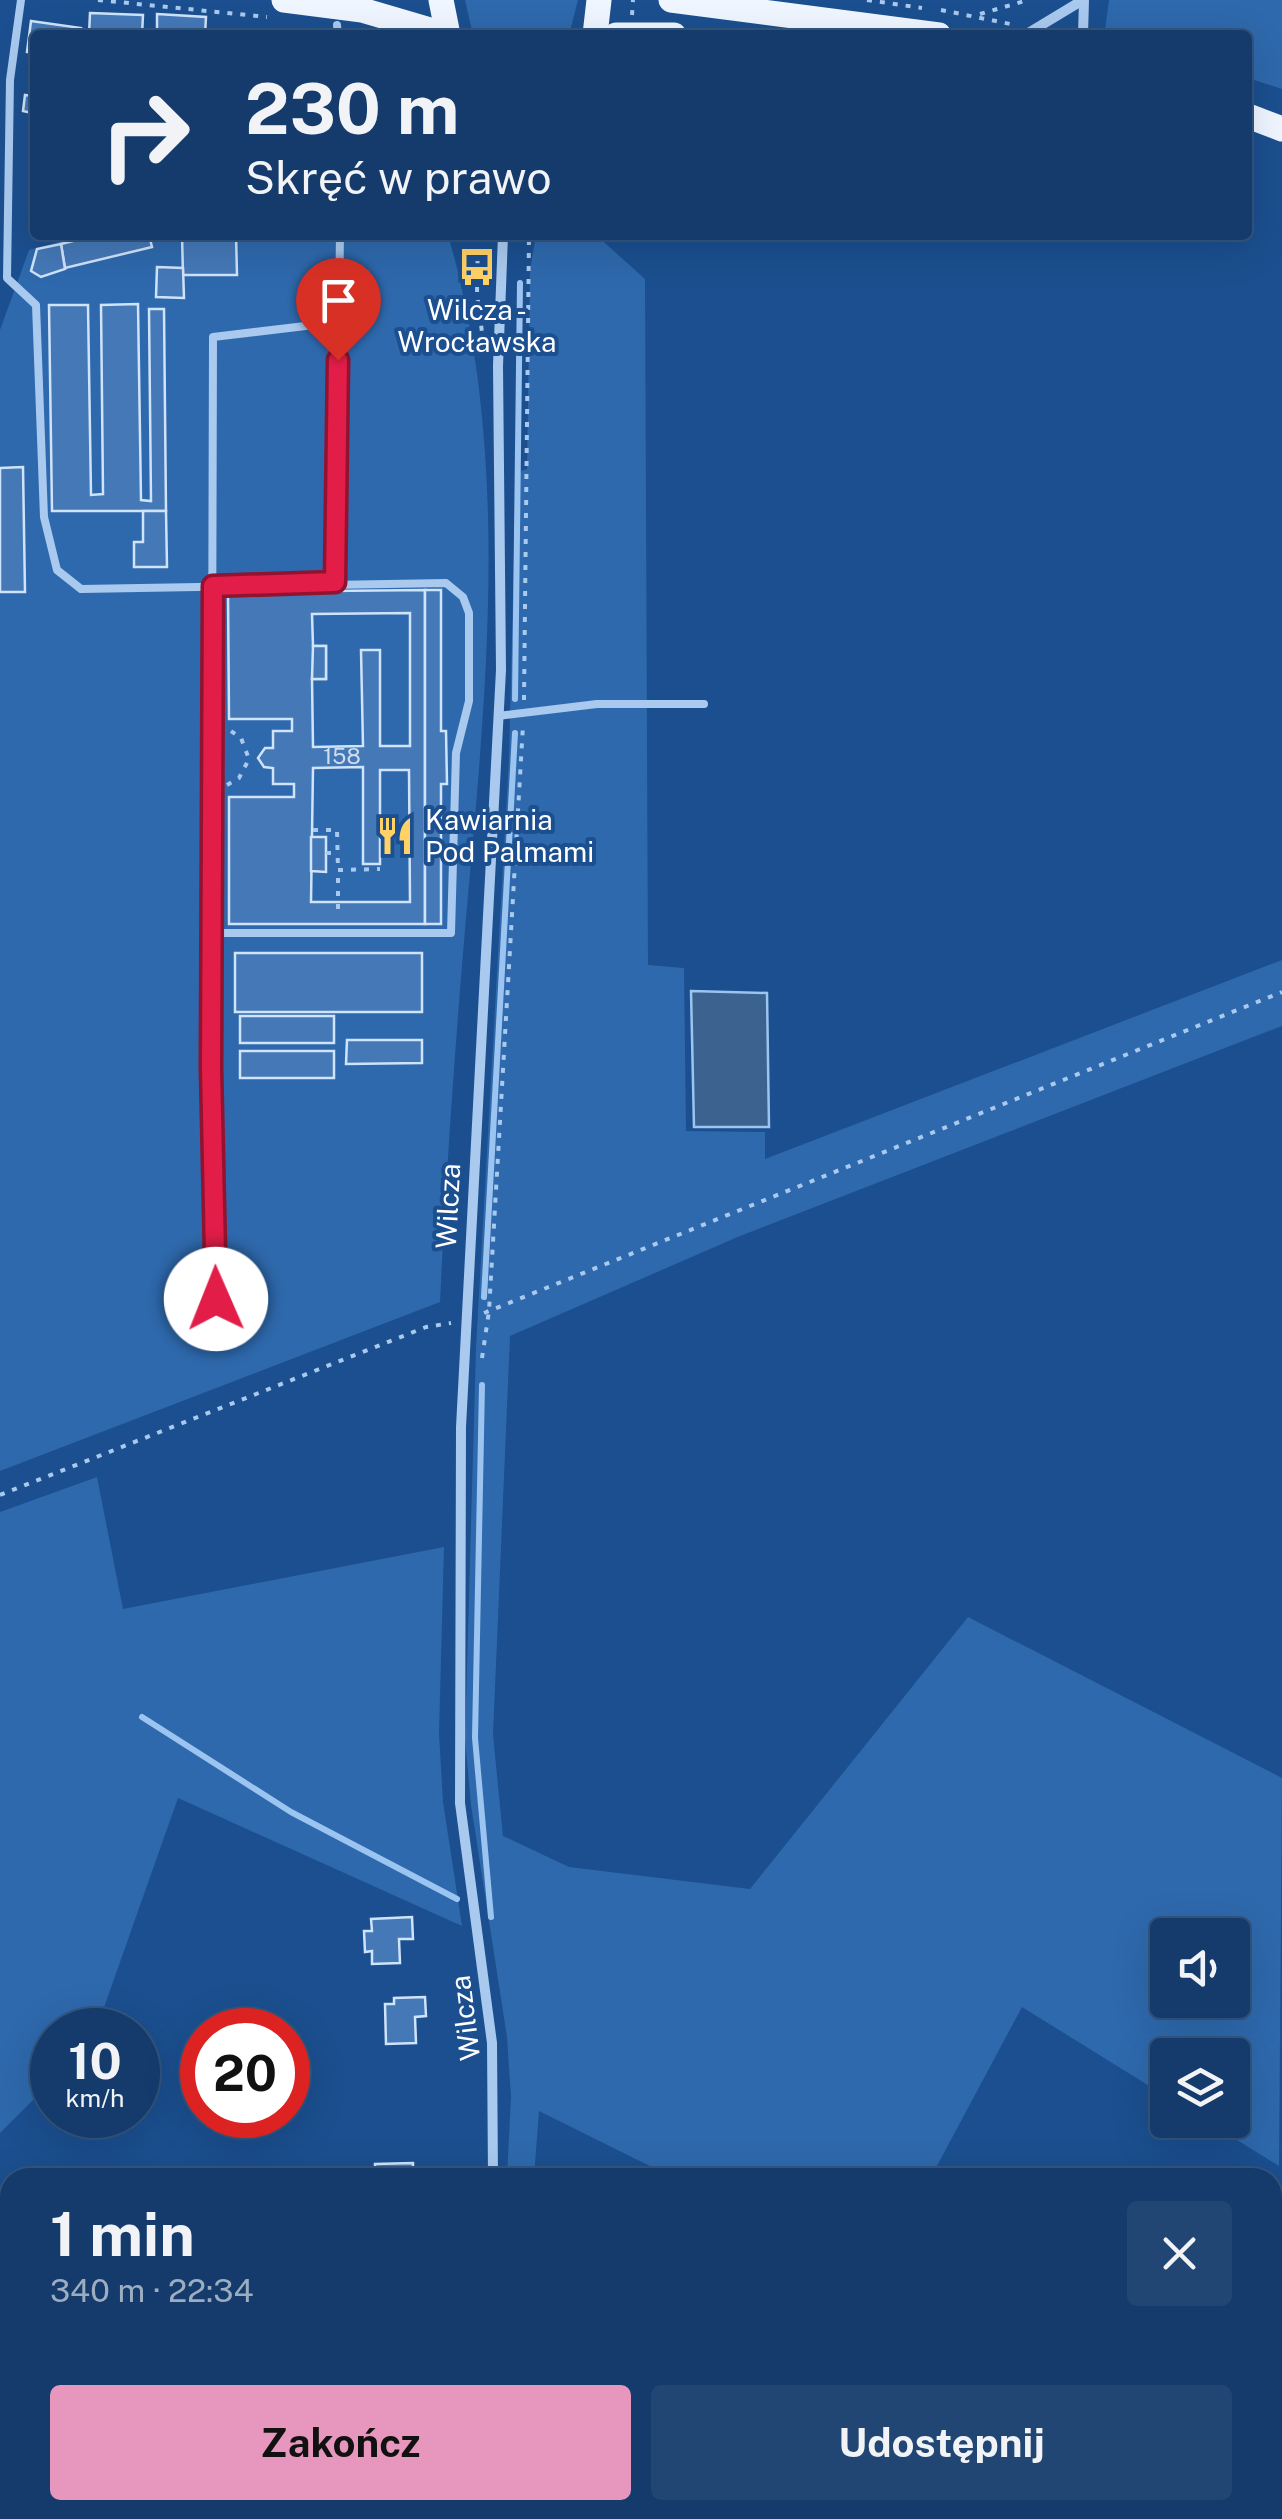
<!DOCTYPE html>
<html lang="pl">
<head>
<meta charset="utf-8">
<style>
	:root { --surface:#143b6b; --page:#214673; --text:#f1f3f6; --muted:#9dadc1; --line:#33557e; --accent:#e797bd }
	body { margin:0; font-family:"Public Sans",sans-serif; background:var(--page); color:var(--text); height:100vh; display:flex; flex-direction:column; font-size:38px; white-space:nowrap }
	* { box-sizing:border-box; margin:0 }
	p { font-size:32px; color:var(--muted) }
	.icon { flex:none; width:55px; height:55px; fill:none; stroke:currentColor; stroke-width:2; stroke-linecap:round; stroke-linejoin:round }
	.map { position:relative; flex:1; overflow:hidden }
	.panel { position:absolute; left:0px; top:2168px; width:1282px; height:352px; display:flex; flex-direction:column; background:var(--surface); border-radius:30px 30px 0 0; box-shadow:0 10px 40px #0002,0 0 0 2px var(--line) }
	.panel>* { flex:none }
	.top-card { position:absolute; left:30px; top:30px; width:1222px; height:210px; border-radius:10px; box-shadow:0 10px 40px #0002,0 0 0 2px var(--line); background:#143b6b; color:var(--text); overflow:hidden }
	.buttons { position:absolute; left:1150px; top:1918px; display:grid; gap:20px }
	.buttons a { display:grid; place-items:center; width:100px; height:100px; border-radius:10px; background:var(--surface); box-shadow:0 10px 40px #0002,0 0 0 2px var(--line); font-size:50px }
	.speed { position:absolute; left:30px; top:2008px; display:flex; gap:20px; font-size:50px; font-weight:700; text-align:center }
	.speed>* { display:grid; place-content:center; width:130px; height:130px; border-radius:50%; background:var(--surface); box-shadow:0 10px 40px #0002,0 0 0 2px var(--line); line-height:1 }
	.speed small { font-size:25px; font-weight:400 }
	.speed .limit { border:15px solid #d22; background:#fff; color:#111 }
	.pin { position:absolute; display:grid; place-items:center; width:85px; height:85px; color:#fff; margin:-102px -42px; border-radius:50% 50% 50% 0; rotate:-45deg; box-shadow:0 0 10px #0007 }
	.pin .icon { rotate:45deg }
	.me { position:absolute; width:110px; margin:-55px; rotate:359deg; stroke-linejoin:round; filter:drop-shadow(0 0 8px #0008) }
	.turn { display:flex; align-items:center; gap:35px; height:210px; padding:0 50px; font-size:45px }
	.turn .icon { width:130px; height:130px; stroke-width:2.5 }
	.turn b { display:block; font-size:70px; line-height:85px }
	.round { display:grid; place-items:center; flex:none; width:105px; height:105px; border-radius:10px; background:var(--page) }
	.headline { display:flex; align-items:center; justify-content:space-between; height:170px; padding:0 50px }
	h1 { font-size:60px; font-weight:700; line-height:75px }
	.button { display:flex; gap:20px; margin-top:auto; padding:20px 50px }
	.button a { flex:1; height:115px; border-radius:10px; background:var(--accent); color:#111; font-size:40px; font-weight:700; line-height:115px; text-align:center }
	.button a+a { background:var(--page); color:var(--text) }
	.map>svg:first-child { display:block }
</style>
</head>
<body>
<div class="map">
<svg width="1282" height="2519" viewBox="0 0 1282 2519">
	<rect width="100%" height="100%" fill="#1b4f8f"/>
	<g fill="#2e69ad" fill-rule="evenodd">
		<path d="M465 0H578L569 35H473Z"/>
		<path d="M1109 0H1282V89L1248 78V35H1109L1105 30Z"/>
		<path d="M84 235H448C512 454 486 694 466 918 455 1046 446 1174 440 1302L0 1471V330L29 250Z"/>
		<path d="M536 235H596L645 279 648 965 684 968 686 1131 765 1132V1159L1282 960V1026L740 1236 510 1336 493 1735 503 1836 569 1867 750 1889 968 1617 1282 1778 1279 2166 1205 2120H1232V2055H1168L1167 2097 1022 2007 931 2177H672L539 2111 534 2177H507L511 2097 507 2037 471 1805 465 1738 476 1348 509 758 516 473 527 469 530 270ZM1168 1935H1232V2000H1168Z"/>
		<path d="M97 1477 123 1609 444 1547 439 1733 443 1802 462 1926 178 1798 96 2030H52V2081L0 2133V1512Z"/>
		<path d="M11 2510H452L451 2519H10Z"/>
		<path d="M491 2510H633L651 2519H490Z"/>
	</g>
	<path fill="#3c6290" stroke="#9cc4f0" stroke-width="2.5" d="M691 991 767 993 769 1127H694Z"/>
	<g fill="none" stroke-linecap="round" stroke-linejoin="round">
		<g stroke="#9cc4f0" stroke-width="6">
			<path d="M515 699 520 283"/>
			<path d="M484 1297 515 733"/>
			<path d="M482 1385 475 1738 491 1917"/>
			<path d="M142 1717 291 1812 457 1899"/>
		</g>
	</g>
	<g fill="#4478b7" stroke="#cfe3fa" stroke-width="2.5" fill-rule="evenodd">
		<path d="M90 13 143 15 142 35H89Z"/>
		<path d="M157 14 206 17 205 35H157Z"/>
		<path d="M31 21 81 28 80 35H35V53L27 52Z"/>
		<path d="M25 95 34 96 32 113 23 111Z"/>
		<path d="M97 235H149L152 247 65 268 61 244Z"/>
		<path d="M182 235H236L237 275H183Z"/>
		<path d="M61 244 65 269 41 277 31 271 37 249Z"/>
		<path d="M157 267 183 268 184 298 156 297Z"/>
		<path d="M138 304 141 500 151 501 149 309H164L166 511H52L49 305H88L91 495 103 494 101 305Z"/>
		<path d="M23 467 25 592H0V468Z"/>
		<path d="M143 511H166L167 567H134V542H143Z"/>
		<path d="M425 590V924H229V797H294V784H273V768L264 767 258 758 265 748H273V731H292V719H229L228 592ZM410 613V746H380V650H361L363 746 313 747 312 679H326V646H313L312 614ZM363 767V864H380V770H409L410 902H311L313 768Z"/>
		<path d="M425 590H441V731H446L447 784H441V924H425Z"/>
		<path d="M313 646H326V679H312Z"/>
		<path d="M311 837H326V872L311 871Z"/>
		<rect x="235" y="953" width="187" height="59"/>
		<rect x="240" y="1016" width="94" height="27"/>
		<path d="M347 1040H422V1063L346 1064Z"/>
		<rect x="240" y="1051" width="94" height="27"/>
		<path d="M412 1917 413 1939H399L400 1963 372 1964V1951L365 1952 364 1931H372L371 1919Z"/>
		<path d="M425 1997 426 2016 415 2017 416 2043 386 2044 385 2004H394V1998Z"/>
		<path d="M413 2163V2178H375V2164Z"/>
		<path d="M1274 2420 1282 2424V2460L1272 2455Z"/>
	</g>
	<g fill="none" stroke-linecap="round" stroke-linejoin="round">
		<g stroke="#a9c9ee" stroke-width="4" stroke-dasharray="5 8" stroke-linecap="butt">
			<path d="M98 0 267 17"/>
			<path d="M867 0 922 8"/>
			<path d="M941 10 1015 25"/>
			<path d="M980 14 1028 0"/>
			<path d="M632 15 633 0"/>
			<path d="M478 235 477 294 483 340"/>
			<path d="M524 700 529 235"/>
			<path d="M227 785 239 778 249 759 241 738 228 729"/>
			<path d="M313 830H337L338 870"/>
			<path d="M326 853H338"/>
			<path d="M338 909V870L380 869"/>
			<path d="M484 1313 1282 992"/>
			<path d="M482 1358 489 1311 523 725"/>
			<path d="M0 1495 426 1327 451 1323"/>
		</g>
		<g stroke="#a9c9ee" stroke-width="8">
			<path d="M21 0 10 80 7 278 36 305 44 517 57 570 81 589 446 583 463 597 469 613V701L456 753 451 933H212"/>
			<path d="M337 25 338 35"/>
			<path d="M335 582 340 235"/>
			<path d="M498 716 597 704H704"/>
			<path d="M216 1299 211 1068 213 337 339 322"/>
		</g>
		<g stroke="#a9c9ee" stroke-width="10">
			<path d="M1025 35 1083 0"/>
			<path d="M1083 35 1084 0"/>
			<path d="M493 2178 492 2043 460 1803 461 1427 501 670 498 366 503 235"/>
			<path d="M476 2519V2510"/>
			<path d="M1275 2519 1282 2502"/>
		</g>
		<g stroke="#f0f6ff" stroke-width="25">
			<path d="M284 0 362 10 447 35"/>
			<path d="M441 0 448 35"/>
			<path d="M671 0 939 35"/>
			<path d="M595 35 599 0"/>
			<path d="M616 35H674"/>
			<path d="M1248 116 1282 129"/>
		</g>
	</g>
	<g fill="none" stroke-linecap="round" stroke-linejoin="round">
		<g stroke="#92132f" stroke-width="25">
			<path id="route" d="M216 1299 211 1068 213 586 335 582 338 360"/>
		</g>
		<use href="#route" stroke="#e11d48" stroke-width="18"/>
	</g>
	<defs>
		<g id="bus-bare" transform="scale(3)"><path d="M-5-6H5V4H4V6H2V4H-2V6H-4V4H-5ZM-3.5-4V0h7V-4ZM-3.5 1.2v1.5H-2V1.2ZM2 1.2v1.5H3.5V1.2Z" fill="#ffd166" stroke="#1b4f8f" stroke-width="2.5" paint-order="stroke"/></g>
		<g id="restaurant-bare" transform="scale(3)"><path d="M-5-6h1v4h1v-4h1v4h1v-4h1v5L-1.5 .5V6h-2V.5L-5-1ZM5-6V6H3V1.5H1.5Q1.5-4 5-6Z" fill="#ffd166" stroke="#1b4f8f" stroke-width="2.5" paint-order="stroke"/></g>
	</defs>
	<g fill-rule="evenodd">
		<use href="#bus-bare" x="477" y="267"/>
		<use href="#restaurant-bare" x="395" y="836"/>
	</g>
	<g text-anchor="middle" stroke-width="8" stroke-linejoin="round" paint-order="stroke">
		<g font-size="22" fill="#d0dded">
			<text x="342" y="764">158</text>
		</g>
		<g font-size="28" fill="#fff" stroke="#1b4f8f">
			<text x="477" y="320">Wilcza -<tspan x="477" dy="32">Wrocławska</tspan></text>
			<text x="425" y="830" text-anchor="start">Kawiarnia<tspan x="425" dy="32">Pod Palmami</tspan></text>
		</g>
		<g font-size="28" fill="#fff" stroke="#1b4f8f">
			<text transform="translate(448 1206) rotate(-87)" y="10">Wilcza</text>
			<text transform="translate(465 2018) rotate(-97)" y="10">Wilcza</text>
		</g>
	</g>
</svg>
<div class="buttons">
<a><svg class="icon" aria-label="sound" viewBox="0 0 24 24"><path d="M4 9h4l5-4v14l-5-4H4zM17 9q2 3 0 6"/></svg></a>
<a><svg class="icon" aria-label="layers" viewBox="0 0 24 24"><path d="M12 4l9 5-9 5-9-5zM3 14l9 5 9-5"/></svg></a>
</div>
<div class="speed"><div>10<small>km/h</small></div><div class="limit">20</div></div>
<div class="pin" style="left:338px;top:360px;background:#d93025"><svg class="icon" aria-label="arrive" viewBox="0 0 24 24"><path d="M6 21V4h12l-3 4 3 4H6"/></svg></div>
<svg class="me" style="left:216px;top:1299px" viewBox="-20 -20 40 40"><circle r="19" fill="#fff"/><path d="M0-13L10 11 0 6-10 11z" fill="#e11d48"/></svg>
<div class="top-card">
<div class="turn"><svg class="icon" aria-label="right" viewBox="0 0 24 24"><path d="M7 20v-9h11M14 6l5 5-5 5"/></svg><div><b>230 m</b>Skręć w prawo</div></div>
</div>
<section class="panel">
<div class="headline"><div><h1>1 min</h1><p>340 m · 22:34</p></div><a class="round"><svg class="icon" aria-label="close" viewBox="0 0 24 24"><path d="M6 6l12 12M18 6L6 18"/></svg></a></div>
<div class="button"><a>Zakończ</a><a>Udostępnij</a></div>
</section>
</div>
</body>
</html>
